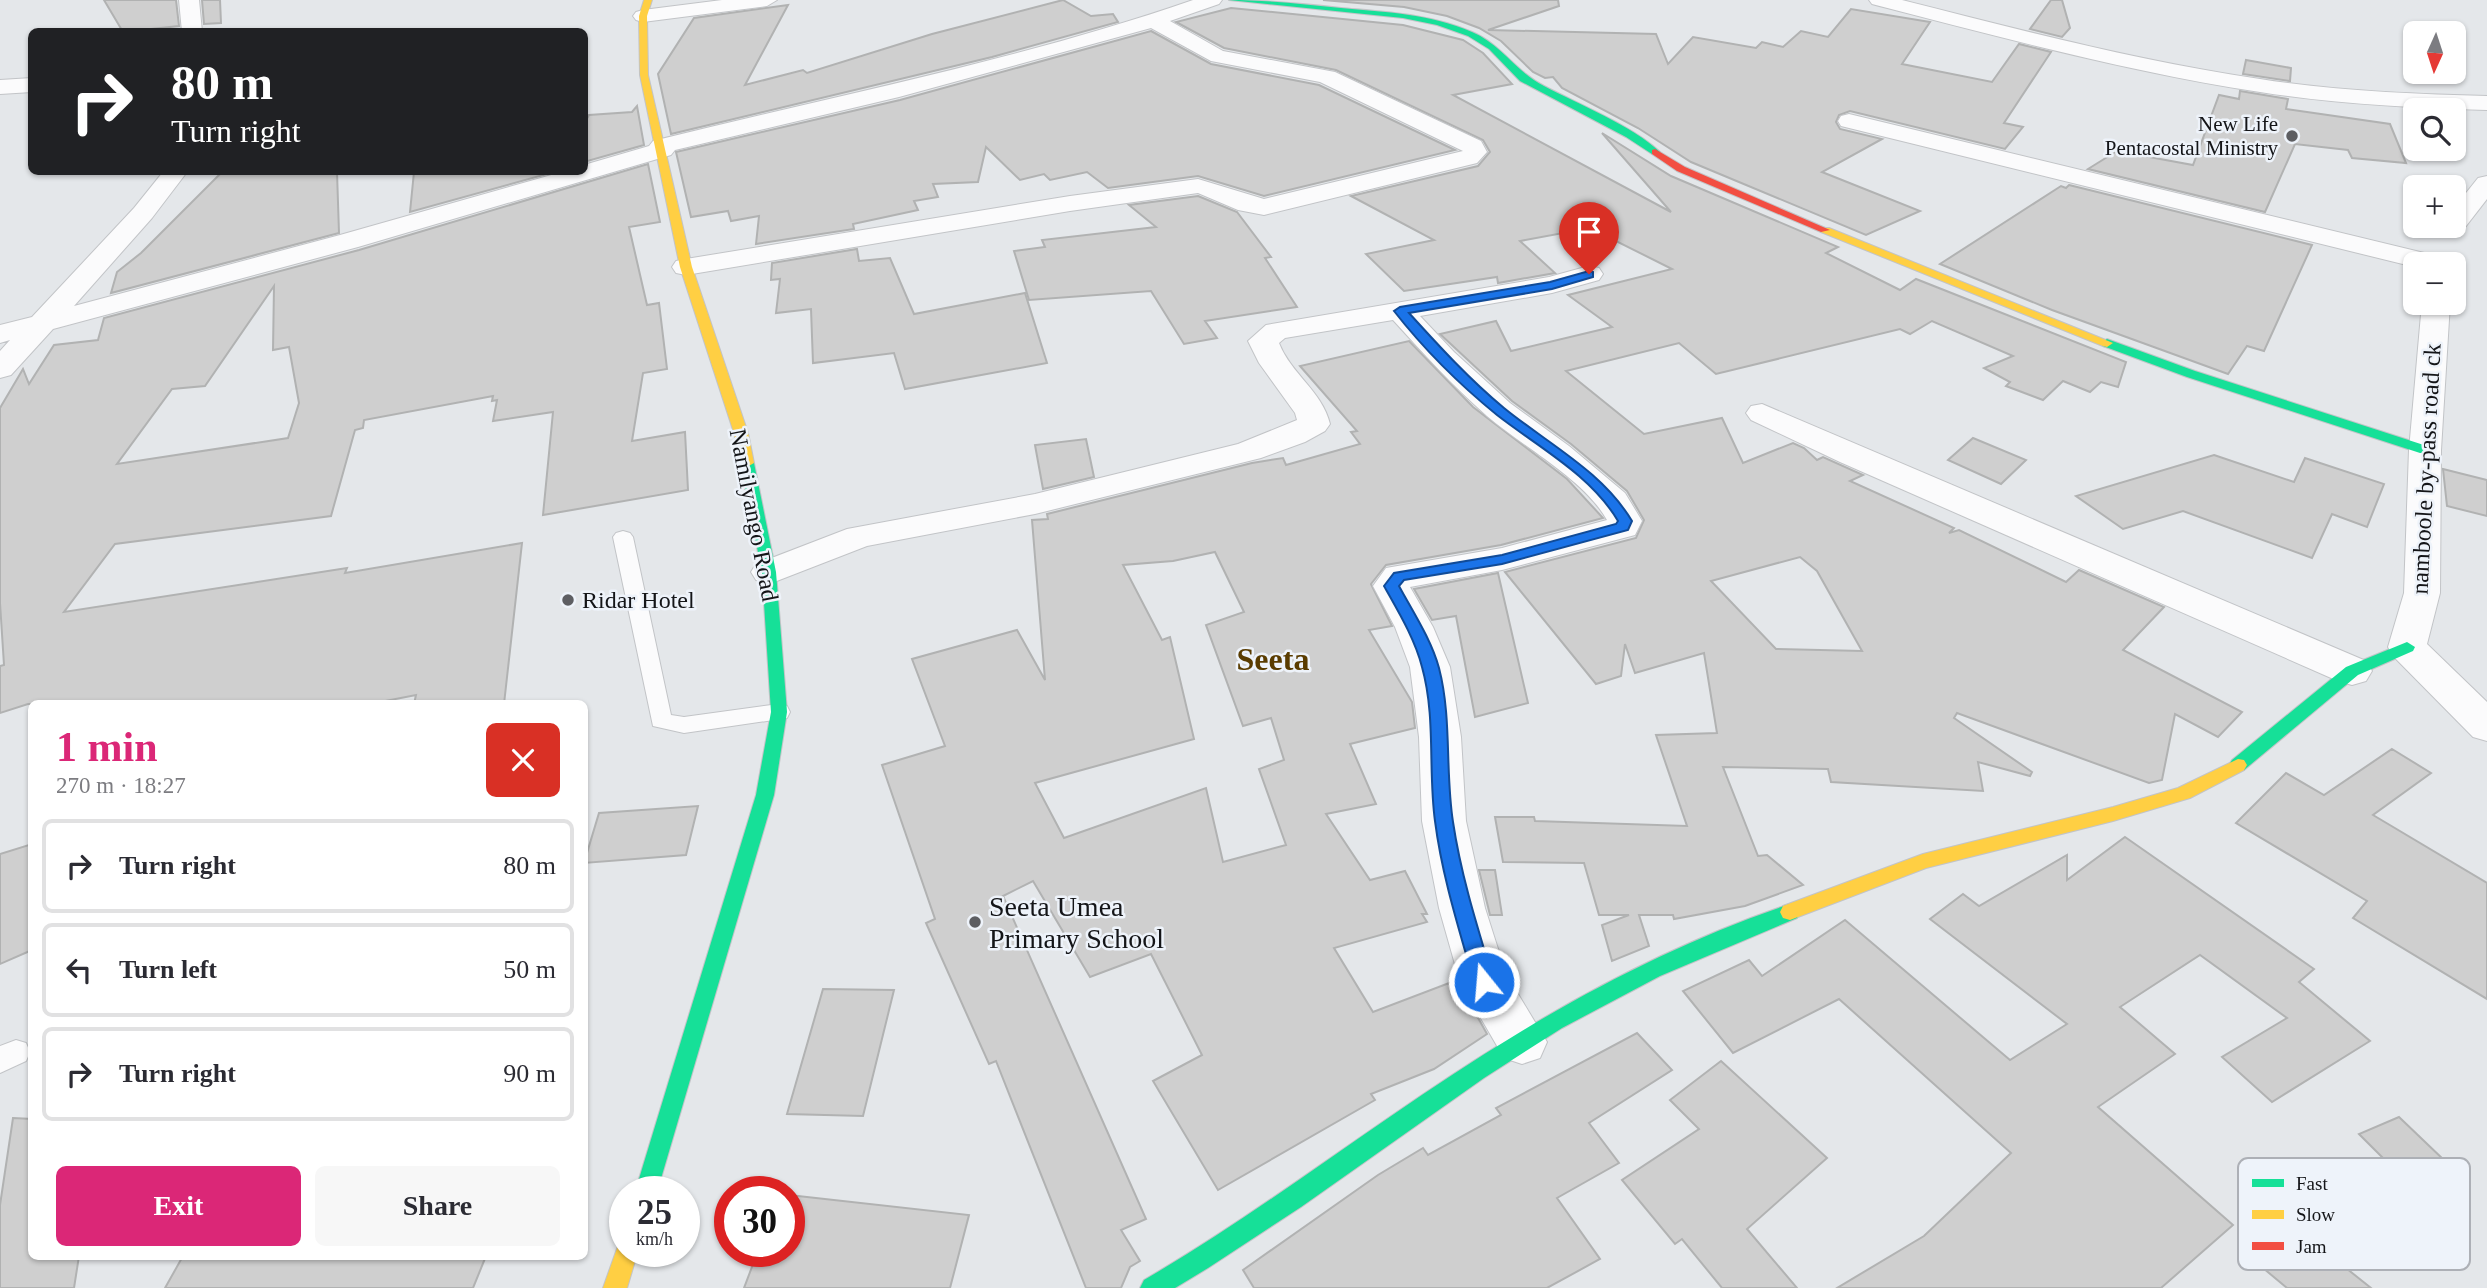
<!DOCTYPE html>
<html lang="en">
<head>
<meta charset="utf-8">
<style>
	:root { --surface:#fff; --page:#f7f7f7; --text:#2b2b33; --muted:#7c7c81; --line:#e1e1e2; --accent:#db2777 }
	body { margin:0; font-family:Georgia,serif; background:var(--page); color:var(--text); height:100vh; display:flex; flex-direction:column; font-size:26px; white-space:nowrap }
	* { box-sizing:border-box; margin:0 }
	p { font-size:23px; color:var(--muted) }
	.icon { flex:none; width:38px; height:38px; fill:none; stroke:currentColor; stroke-width:2; stroke-linecap:round; stroke-linejoin:round }
	.map { position:relative; flex:1; overflow:hidden }
	.drawer { position:absolute; left:28px; top:700px; width:560px; height:560px; display:flex; flex-direction:column; background:var(--surface); border-radius:10px; box-shadow:0 2px 5px #0004 }
	.drawer>* { flex:none }
	.banner { position:absolute; left:28px; top:28px; width:560px; height:147px; border-radius:10px; box-shadow:0 2px 5px #0004; background:#202124; color:#fff; overflow:hidden }
	.needle { width:46px; rotate:183deg }
	.controls { position:absolute; left:2403px; top:21px; display:grid; gap:14px }
	.controls a { display:grid; place-items:center; width:63px; height:63px; border-radius:10px; background:var(--surface); box-shadow:0 2px 5px #0004; font-size:35px }
	.speed { position:absolute; left:609px; top:1176px; display:flex; gap:14px; font-size:35px; font-weight:700; text-align:center }
	.speed>* { display:grid; place-content:center; width:91px; height:91px; border-radius:50%; background:var(--surface); box-shadow:0 2px 5px #0004; line-height:1 }
	.speed small { font-size:18px; font-weight:400 }
	.speed .limit { border:10px solid #d22; background:#fff; color:#111 }
	.pin { position:absolute; display:grid; place-items:center; width:60px; height:60px; color:#fff; margin:-72px -30px; border-radius:50% 50% 50% 0; rotate:-45deg; box-shadow:0 0 7px #0007 }
	.pin .icon { rotate:45deg }
	.me { position:absolute; width:77px; margin:-38px; rotate:343deg; stroke-linejoin:round; filter:drop-shadow(0 0 5px #0008) }
	.turn { display:flex; align-items:center; gap:24px; height:147px; padding:0 28px; font-size:32px }
	.turn .icon { width:91px; height:91px; stroke-width:2.5 }
	.turn b { display:block; font-size:49px; line-height:60px }
	.round { display:grid; place-items:center; flex:none; width:74px; height:74px; border-radius:10px; background:var(--page) }
	.head { display:flex; align-items:center; justify-content:space-between; height:119px; padding:0 28px }
	h1 { font-size:42px; font-weight:800; line-height:52px; color:var(--accent) }
	.cta { display:flex; gap:14px; margin-top:auto; padding:14px 28px }
	.cta a { flex:1; height:80px; border-radius:10px; background:var(--accent); color:#fff; font-size:28px; font-weight:800; line-height:80px; text-align:center }
	.cta a+a { background:var(--page); color:var(--text) }
	ul { padding:0; list-style:none }
	li { display:flex; align-items:center; gap:21px; height:94px; margin:0 14px 10px; padding:0 14px; border:4px solid var(--line); border-radius:10px }
	li div { flex:1 }
	li b { display:block; font-size:26px }
	li em { font-style:normal }
	.map>svg:first-child { display:block }
</style>
</head>
<body>
<div class="map">
<svg width="2487" height="1288" viewBox="0 0 2487 1288">
	<rect width="100%" height="100%" fill="#e4e7ea"/>
	<g fill="#cfcfcf" stroke="#b1b2b2" stroke-width="2" fill-rule="evenodd">
		<path d="M104 0H176L179 26 123 32Z"/>
		<path d="M202 0H220L221 23 204 24Z"/>
		<path d="M1063 0 1091 16 1113 14 1118 22 992 57 671 134 658 74 694 18 788 5 745 85 803 70 807 73 932 34Z"/>
		<path d="M1323 0H1558L1559 6 1488 30 1656 34 1668 64 1693 37 1756 48 1762 42 1783 47 1801 31 1828 37 1851 9 1930 22 1902 64 1992 82 2019 44 2051 52 2004 123 2023 127 2005 149 1850 111 1839 115 1836 122 1840 129 1882 139 1822 172 1920 211 1866 235 1691 162 1638 128 1562 88 1553 77 1545 78 1533 72 1501 41 1479 28 1447 16 1404 7Z"/>
		<path d="M2051 0H2062L2070 28 2062 37 2030 29Z"/>
		<path d="M1231 8 1403 25 1463 40 1483 53 1512 84 1453 95 1671 212 1602 133 1671 176 1838 247 1826 253 1900 290 1916 279 2126 362 2118 387 2101 382 2090 392 2063 381 2043 400 2006 386 2010 382 1984 368 2013 356 1932 321 1910 334 1900 329 1716 374 1679 343 1566 371 1644 434 1722 418 1743 463 1793 443 1804 448 1817 460 1823 457 1863 475 1850 481 1954 528 1949 533 1959 530 2066 582 2079 570 2164 607 2123 650 2242 712 2218 737 2175 714 2162 780 2149 783 1957 713 1954 718 2032 772 2030 776 1978 762 1983 791 1831 782 1828 769 1723 767 1758 856 1767 855 1803 885 1745 906 1674 919 1673 915H1639L1649 946 1612 961 1602 925 1629 915H1599L1584 863 1503 862 1495 817H1534L1535 821 1687 826 1656 735 1717 733 1704 653 1635 673 1625 644 1621 676 1596 684 1505 572 1636 538 1644 520 1627 491 1571 444 1512 401 1440 334 1496 321 1511 351 1612 327 1568 295 1672 269 1590 228 1520 241 1555 273 1498 283 1497 277 1404 291 1366 254 1434 240 1351 196 1478 166 1490 152 1483 140 1336 70 1224 48 1176 22ZM1800 557 1817 571 1862 651 1776 649 1711 581Z"/>
		<path d="M1151 31 1211 64 1319 85 1455 150 1264 196 1198 176 1108 188 1087 172 1050 180 1044 174 1020 180 986 147 978 182 933 184 938 197 914 201 918 210 853 224 854 229 756 244 759 216 731 221 728 211 691 217 676 152 900 100Z"/>
		<path d="M2246 60 2291 68 2290 81 2243 74Z"/>
		<path d="M2240 91 2288 99 2286 109 2390 124 2406 163 2352 158 2348 150 2295 144 2265 212 2088 169 2117 151 2193 165 2219 95 2239 99Z"/>
		<path d="M637 106 644 145 584 162V124L589 115 632 112Z"/>
		<path d="M648 164 660 222 629 227 647 305 659 303 667 369 643 373 632 441 685 432 688 490 543 515 553 412 493 421 497 400 492 401 493 396 364 420 363 428 355 430 331 516 115 544 64 612 347 568 345 573 522 543 504 704H414L416 695 370 704H28L0 713V666L4 665 0 603V408L23 369 29 384 54 345 98 340 104 318 359 250ZM274 286 273 350 289 347 299 403 288 438 117 464 172 389 205 386Z"/>
		<path d="M222 172H337L339 233 111 293 117 272 141 253Z"/>
		<path d="M414 172H554L410 212Z"/>
		<path d="M2069 185 2312 245 2264 351 2247 346 2228 374 2052 310 1940 264 2061 186 2066 188Z"/>
		<path d="M1198 196 1237 212 1271 257 1265 258 1297 307 1205 321 1217 338 1184 344 1151 291 1029 300 1014 251 1045 247 1042 240 1156 227 1129 205Z"/>
		<path d="M857 249 859 261 890 258 914 314 1025 293 1047 363 905 389 894 353 813 363 811 309 776 313 780 279 771 280 772 263Z"/>
		<path d="M1409 341 1473 407 1567 479 1603 518 1501 545 1386 565 1371 584 1392 626 1369 630 1412 702 1415 728 1350 744 1376 804 1326 814 1370 880 1405 871 1427 914H1422L1427 922 1334 948 1373 1012 1457 980 1487 1034 1434 1069 1371 1094 1375 1100 1218 1190 1153 1081 1202 1055 1151 954 1090 977 1033 881 1003 896 1146 1219 1121 1230 1140 1261 1130 1267 1121 1288H1086L996 1061 989 1064 926 923 935 919 882 765 945 746 912 659 1017 630 1045 680 1032 520 1048 519 1047 514 1252 463 1283 458 1286 465 1360 444 1351 432 1357 431 1300 366ZM1215 552 1244 612 1206 625 1243 726 1271 718 1284 760 1259 769 1286 845 1223 862 1206 788 1064 838 1035 783 1194 739 1170 637 1162 640 1123 565 1173 561Z"/>
		<path d="M1973 438 2026 460 2001 484 1948 460Z"/>
		<path d="M1086 439 1094 477 1043 489 1035 445Z"/>
		<path d="M2214 455 2294 482 2305 458 2384 484 2367 527 2332 514 2312 558 2183 511 2123 529 2076 496Z"/>
		<path d="M2443 469 2487 480V516L2447 506Z"/>
		<path d="M1498 573 1528 703 1475 717 1456 616 1432 620 1414 589Z"/>
		<path d="M2392 749 2431 773 2373 815 2487 883V999L2353 918 2367 901 2236 823 2286 773 2324 795Z"/>
		<path d="M698 806 686 855 584 863 599 813Z"/>
		<path d="M2125 837 2314 969 2299 982 2370 1041 2272 1102 2222 1057 2287 1018 2200 955 2120 1007 2175 1054 2098 1107 2233 1225 2161 1288H1837L1924 1236 2011 1153 1839 999 1733 1053 1683 991 1749 960 1762 976 1845 920 2010 1060 2067 1024 1930 919 1963 894 1979 906 2067 855V880Z"/>
		<path d="M32 844V950L0 964V854Z"/>
		<path d="M1479 870H1495L1502 915H1490Z"/>
		<path d="M823 989 894 990 863 1116 787 1114Z"/>
		<path d="M1637 1033 1672 1070 1589 1123 1619 1163 1557 1198 1600 1259 1547 1288H1254L1243 1270 1378 1175 1423 1148 1428 1155 1501 1115 1496 1108Z"/>
		<path d="M1721 1061 1827 1158 1747 1229 1797 1288H1722L1682 1239 1675 1244 1622 1180 1699 1129 1670 1100Z"/>
		<path d="M2399 1117 2469 1184 2428 1203 2359 1134Z"/>
		<path d="M13 1118 32 1119V1256H79L74 1288H0V1205Z"/>
		<path d="M789 1195 969 1215 950 1288H744L758 1251H789Z"/>
		<path d="M2297 1229 2371 1288H2287L2263 1268Z"/>
		<path d="M183 1256H486L473 1288H165Z"/>
	</g>
	<g fill="none" stroke-linecap="round" stroke-linejoin="round">
		<g stroke="#c2c4c7" stroke-width="2">
			<g id="lane">
				<path d="M623 531 630 533 633 537 671 715 684 717 779 704 787 706 790 712 787 718 684 733 653 726 613 537 616 533Z"/>
				<path d="M16 1040 26 1043 30 1052 26 1061 0 1073V1046Z"/>
			</g>
		</g>
		<g stroke="#c2c4c7" stroke-width="2">
			<g id="street">
				<path d="M179 0H199L202 32H182Z"/>
				<path d="M722 0H777L767 6 643 22 636 20 633 16 636 12 643 10Z"/>
				<path d="M1193 0H1222L1219 4 1170 21 1223 51 1335 72 1481 141 1487 152 1477 163 1264 215 1238 210 1198 193 1070 211 686 275 676 273 672 267 676 261 686 259 1070 196 1198 179 1264 199 1463 151 1320 82 1211 61 1151 28 899 97 675 150 671 155 358 247 53 329 11 375 0 378V351L10 340 0 343V325L32 317 134 208 163 172H187L152 218 74 306 340 235 562 172H584V165L649 146 653 141C833 96 1017 61 1193 0Z"/>
				<path d="M1869 0H1902C2020 30 2139 61 2260 79 2335 91 2411 94 2487 96V110C2411 108 2335 104 2260 92 2129 72 2000 37 1872 4Z"/>
				<path d="M32 78V92L0 94V80Z"/>
				<path d="M1849 114 2445 258 2449 264H2415V267L1841 126 1838 121 1841 116Z"/>
				<path d="M2487 176V199L2463 230 2454 232 2445 230 2442 226H2454V208L2478 178Z"/>
				<path d="M1589 266 1599 268 1603 274 1599 280 1552 293 1420 316 1454 352 1510 403 1569 446 1625 493 1642 521 1635 535 1502 570 1410 587 1433 627 1450 667 1461 737 1466 821 1485 908 1506 974 1547 1042 1540 1058 1522 1064 1504 1058 1460 982 1439 908 1422 821 1419 737 1410 667 1395 627 1373 586 1386 568 1502 548 1607 520C1584 479 1523 447 1487 416 1453 386 1423 353 1393 320L1285 338 1279 343C1291 374 1322 391 1330 424L1325 431 1305 442 1261 458 1035 514 867 546 769 584 756 580 751 572 756 564 847 529 1035 494 1238 444 1297 420 1295 413 1259 363 1248 341 1266 325 1549 277Z"/>
				<path d="M2422 303H2450L2441 450 2440 593 2427 644 2487 702V741L2473 737 2393 656 2388 647 2404 593 2409 450Z"/>
				<path d="M1762 404 2366 661 2372 671 2366 681 2352 685 2338 681 1840 462 1751 420 1746 413 1751 406Z"/>
			</g>
		</g>
		<g stroke="#c2c4c7" stroke-width="2">
			<g id="fast">
				<path d="M1229 0C1267 0 1304 4 1341 8 1385 12 1431 14 1472 32 1501 44 1516 72 1544 86 1578 104 1633 126 1660 152L1652 154 1626 137 1520 81 1489 49 1468 36 1437 25 1403 18Z"/>
				<path d="M2107 339 2195 371 2430 447 2432 450 2430 453H2420L2187 377 2103 346 2101 343Z"/>
				<path d="M747 459 754 463 776 572 787 712 774 795 657 1192H635L756 795 771 712 762 572 740 463Z"/>
				<path d="M2407 642 2415 647 2413 651 2358 675 2244 770H2232L2229 765 2232 760 2346 667Z"/>
				<path d="M1790 904 1797 906 1800 912 1797 918 1660 976 1562 1028 1484 1078 1301 1207 1208 1268 1175 1288H1140L1144 1280C1273 1205 1389 1111 1517 1034 1602 982 1695 936 1790 904Z"/>
			</g>
		</g>
		<g stroke="#c2c4c7" stroke-width="2">
			<g id="slow">
				<path d="M644 0H652L647 16 648 75 692 267 748 433 754 463 747 467 740 463 734 433 680 267 640 75 639 16Z"/>
				<path d="M1821 228H1829L2113 343 2107 347 2103 346 1821 232Z"/>
				<path d="M2238 759 2244 760 2247 765 2244 770 2190 798 2113 821 1926 868 1790 920 1783 918 1780 912 1783 906 1923 854 2113 807 2178 788Z"/>
				<path d="M625 1240V1251H638L627 1288H603L619 1243Z"/>
			</g>
		</g>
		<g stroke="#c2c4c7" stroke-width="2">
			<path id="jam" d="M1655 149 1685 167 1830 230 1821 232 1677 171 1652 154V150Z"/>
		</g>
		<use href="#lane" fill="#fbfbfc" fill-rule="evenodd"/>
		<use href="#street" fill="#fbfbfc" fill-rule="evenodd"/>
		<use href="#fast" fill="#16e098" fill-rule="evenodd"/>
		<use href="#slow" fill="#ffcf43" fill-rule="evenodd"/>
		<use href="#jam" fill="#f24e42" fill-rule="evenodd"/>
	</g>
	<path fill="#1a73e8" stroke="#114b97" stroke-width="2" d="M1589 271 1593 272V277L1552 289 1409 313C1439 346 1469 379 1504 408 1548 444 1602 471 1632 521L1628 530 1502 564 1404 580 1399 586C1413 612 1431 639 1439 668 1452 718 1445 771 1453 822 1461 876 1478 929 1494 982L1491 988 1484 990 1477 988 1474 982C1459 929 1442 876 1435 821 1428 771 1436 717 1422 667 1415 639 1398 611 1384 586L1394 573 1502 555 1616 524 1618 521C1591 475 1538 447 1497 415 1460 385 1423 348 1394 311L1400 307 1550 282Z"/>
	<g fill="#5d5e62" stroke="#eef3fa" stroke-width="2.5">
		<circle cx="2292" cy="136" r="7"/>
		<circle cx="568" cy="600" r="7"/>
		<circle cx="975" cy="922" r="7"/>
	</g>
	<g text-anchor="middle" stroke-width="5" stroke-linejoin="round" paint-order="stroke">
		<g font-size="21" fill="#141518" stroke="#eef3fa" text-anchor="end">
			<text x="2278" y="131">New Life<tspan x="2278" dy="24">Pentacostal Ministry</tspan></text>
		</g>
		<g font-size="24" fill="#141518" stroke="#eef3fa">
			<text transform="translate(2426 469) rotate(-87)" y="8">namboole by-pass road ck</text>
			<text transform="translate(754 515) rotate(79)" y="8">Namilyango Road</text>
		</g>
		<g font-size="24" fill="#141518" stroke="#eef3fa" text-anchor="start">
			<text x="582" y="608">Ridar Hotel</text>
		</g>
		<g font-size="28" fill="#141518" stroke="#eef3fa" text-anchor="start">
			<text x="989" y="916">Seeta Umea<tspan x="989" dy="32">Primary School</tspan></text>
		</g>
		<g font-size="32" font-weight="bold" fill="#5a3c00" stroke="#eef3fa">
			<text x="1273" y="670">Seeta</text>
		</g>
	</g>
	<rect x="2238" y="1158" width="232" height="112" rx="10" fill="#eef3fa" stroke="#adb0b6" stroke-width="2"/>
	<rect x="2252" y="1179" width="32" height="8" fill="#16e098"/>
	<rect x="2252" y="1210" width="32" height="9" fill="#ffcf43"/>
	<rect x="2252" y="1242" width="32" height="8" fill="#f24e42"/>
	<g font-size="19" fill="#141518">
		<text x="2296" y="1190">Fast</text>
		<text x="2296" y="1221">Slow</text>
		<text x="2296" y="1253">Jam</text>
	</g>
</svg>
<div class="controls">
<a><svg class="needle" viewBox="-14 -14 28 28"><path d="M0-13l5 13h-10z" fill="#e53935"/><path d="M0 13l5-13h-10z" fill="#7c7c81"/></svg></a>
<a><svg class="icon" aria-label="search" viewBox="0 0 24 24"><circle cx="10" cy="10" r="6"/><path d="M15 15l6 6"/></svg></a>
<a>+</a>
<a>−</a>
</div>
<div class="speed"><div>25<small>km/h</small></div><div class="limit">30</div></div>
<div class="pin" style="left:1589px;top:274px;background:#d93025"><svg class="icon" aria-label="arrive" viewBox="0 0 24 24"><path d="M6 21V4h12l-3 4 3 4H6"/></svg></div>
<svg class="me" style="left:1484px;top:982px" viewBox="-20 -20 40 40"><circle r="17" fill="#1a73e8" stroke="#fff" stroke-width="3"/><path d="M0-11L8 9 0 5-8 9z" fill="#fff"/></svg>
<div class="banner">
<div class="turn"><svg class="icon" aria-label="right" viewBox="0 0 24 24"><path d="M7 20v-9h11M14 6l5 5-5 5"/></svg><div><b>80 m</b>Turn right</div></div>
</div>
<section class="drawer">
<div class="head"><div><h1>1 min</h1><p>270 m · 18:27</p></div><a class="round" style="background:#d93025;color:#fff"><svg class="icon" aria-label="close" viewBox="0 0 24 24"><path d="M6 6l12 12M18 6L6 18"/></svg></a></div>
<ul>
<li><svg class="icon" aria-label="right" viewBox="0 0 24 24"><path d="M7 20v-9h11M14 6l5 5-5 5"/></svg><div><b>Turn right</b></div><em>80 m</em></li>
<li><svg class="icon" aria-label="left" viewBox="0 0 24 24"><path d="M17 20v-9H6M10 6l-5 5 5 5"/></svg><div><b>Turn left</b></div><em>50 m</em></li>
<li><svg class="icon" aria-label="right" viewBox="0 0 24 24"><path d="M7 20v-9h11M14 6l5 5-5 5"/></svg><div><b>Turn right</b></div><em>90 m</em></li>
</ul>
<div class="cta"><a>Exit</a><a>Share</a></div>
</section>
</div>
</body>
</html>
